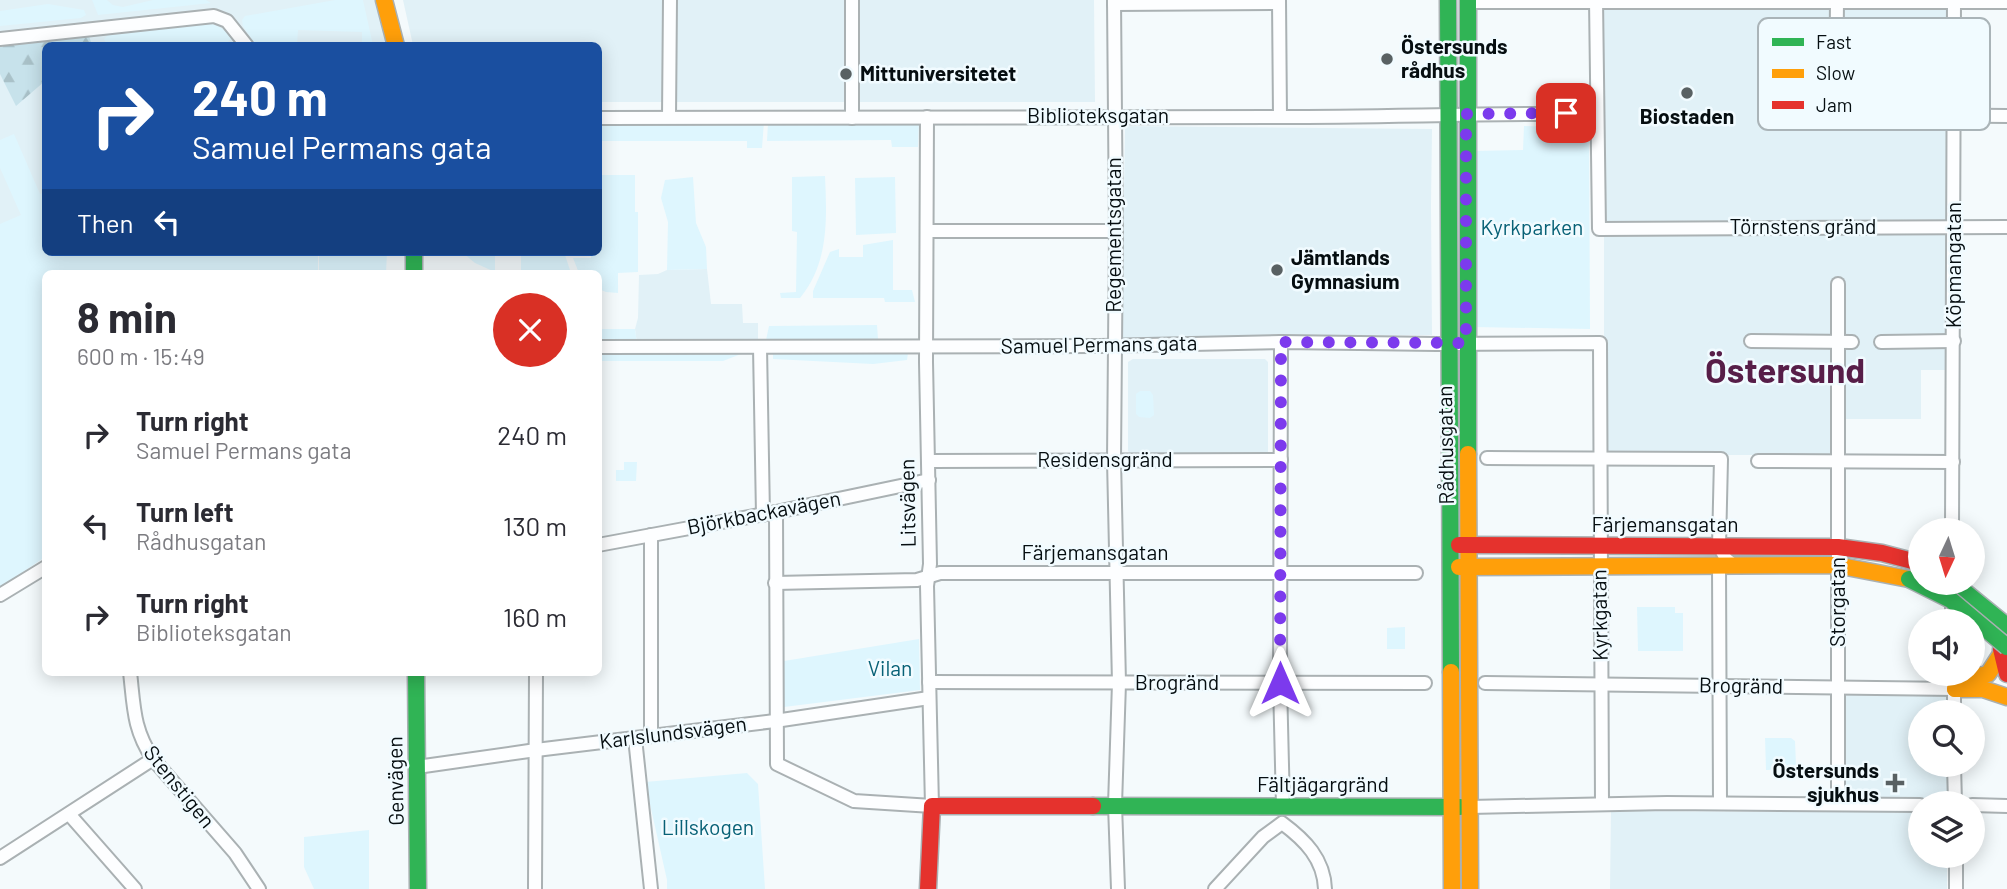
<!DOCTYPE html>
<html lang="en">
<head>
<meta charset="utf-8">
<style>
	:root { --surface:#fff; --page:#f7f7f7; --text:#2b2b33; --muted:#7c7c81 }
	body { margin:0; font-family:Barlow,sans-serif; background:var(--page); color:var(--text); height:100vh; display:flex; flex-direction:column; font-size:26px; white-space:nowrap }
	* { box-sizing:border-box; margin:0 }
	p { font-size:23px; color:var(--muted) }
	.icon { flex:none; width:38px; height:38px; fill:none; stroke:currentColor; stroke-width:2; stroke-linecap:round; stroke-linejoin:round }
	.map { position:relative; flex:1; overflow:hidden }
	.panel { position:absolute; left:42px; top:270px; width:560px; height:406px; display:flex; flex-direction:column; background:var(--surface); border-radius:10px; box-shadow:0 4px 18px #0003 }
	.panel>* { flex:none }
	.hud { position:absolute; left:42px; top:42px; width:560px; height:214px; border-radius:10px; box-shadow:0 4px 18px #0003; background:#1a4fa0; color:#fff; overflow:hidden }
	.needle { width:46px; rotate:184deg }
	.tools { position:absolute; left:1908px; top:518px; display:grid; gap:14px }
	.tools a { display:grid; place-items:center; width:77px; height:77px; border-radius:50%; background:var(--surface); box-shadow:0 4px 18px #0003; font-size:35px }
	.pin { position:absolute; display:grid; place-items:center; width:60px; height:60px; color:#fff; margin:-30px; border-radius:14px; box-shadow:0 4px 10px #0006 }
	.me { position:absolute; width:77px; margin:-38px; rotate:0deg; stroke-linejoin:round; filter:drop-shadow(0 0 5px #0008) }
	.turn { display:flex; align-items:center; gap:24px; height:147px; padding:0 35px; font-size:32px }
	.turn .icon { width:91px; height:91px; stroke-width:2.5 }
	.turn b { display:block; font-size:49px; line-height:60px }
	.then { display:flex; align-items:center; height:66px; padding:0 35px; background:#0003; gap:14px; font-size:26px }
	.round { display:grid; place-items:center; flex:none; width:74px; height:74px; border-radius:37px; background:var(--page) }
	.overview { display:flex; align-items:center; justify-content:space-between; height:119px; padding:0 35px }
	h1 { font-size:42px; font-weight:700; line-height:52px }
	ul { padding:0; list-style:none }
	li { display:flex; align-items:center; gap:21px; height:91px; padding:0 35px }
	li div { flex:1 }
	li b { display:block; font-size:26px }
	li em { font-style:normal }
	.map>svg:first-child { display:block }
</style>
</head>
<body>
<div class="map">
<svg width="2007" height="889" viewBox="0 0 2007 889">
	<defs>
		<pattern id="forest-firs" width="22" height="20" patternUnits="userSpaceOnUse" patternTransform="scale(1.75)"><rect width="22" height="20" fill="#c7e2eb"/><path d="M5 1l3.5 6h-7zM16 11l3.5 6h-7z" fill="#a9c1c8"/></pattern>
	</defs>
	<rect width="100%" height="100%" fill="#f4fafc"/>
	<g fill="#e1f1f7">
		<path d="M0 0H384L394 45 46 46 45 247 0 260Z"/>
		<path d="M403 0H1094L1095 102H599L598 46 413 45Z"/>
		<path d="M1604 0H1949L1950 370H1921V419H1842V455H1604Z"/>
		<path d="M1125 126 1432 129 1431 205 1432 335 1122 339Z"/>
		<path d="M707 269 711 304H742L743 323H758V342L637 343 635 329 638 318 639 275 658 274 667 270Z"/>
		<path d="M1133 359H1265L1268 362V453L1131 454 1128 451V362Z"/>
		<path d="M1842 689 1947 690V712H1920V765H1947V803H1920V856H1947V889H1610L1611 811 1843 812Z"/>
	</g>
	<g fill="#def6fe">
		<path d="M92 0H107L113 5 123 7 153 0H206L211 3 98 15Z"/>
		<path d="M335 0H363L373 45H362V32L298 30 297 45H256L243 26 242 20 245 16Z"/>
		<path d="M48 4 84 10 86 15 81 18 0 26V11Z"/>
		<path d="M202 23C215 24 224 27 231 38L225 46 107 45 104 39 108 35Z"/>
		<path d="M599 121 764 122 762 148H747V141H599Z"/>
		<path d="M919 121 918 147H892L891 140 767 141 768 123Z"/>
		<path d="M1524 126 1589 128 1590 329 1474 327V151L1523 150Z"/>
		<path d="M14 134 40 194 45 192 46 252H318V273H46L45 557 0 588V224L21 215 0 168V140Z"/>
		<path d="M599 175H635V212H638V272L618 273V293L606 292 599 289 598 273H579L573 258H591V252H598Z"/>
		<path d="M825 176C827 219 829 263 800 298H781L780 293 796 292 797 232 792 231V177Z"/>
		<path d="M693 177 696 223 706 247 707 269 667 270 668 222 661 198 665 180Z"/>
		<path d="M895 177 896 233 856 235 855 178Z"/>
		<path d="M893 240V290H912L915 302H885L884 298H813V291L830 252 839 249V257H863V245Z"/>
		<path d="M319 252H387L386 273H319Z"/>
		<path d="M462 252H495V272L475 263Z"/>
		<path d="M521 252H564L571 273H521Z"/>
		<path d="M877 325 878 339 766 340 769 326Z"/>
		<path d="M598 329H635L637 343H599Z"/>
		<path d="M598 351H741V354L723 361H599Z"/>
		<path d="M773 352 908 353 907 360 873 364 773 359Z"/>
		<path d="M1140 391H1150L1153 395 1154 415 1150 418 1139 417 1136 414V394Z"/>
		<path d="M624 462H637L636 481H616V470H624Z"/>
		<path d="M1637 607H1675V613H1683V651H1638Z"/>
		<path d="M1405 627V649H1387V628Z"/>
		<path d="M919 639 920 690 784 707V661Z"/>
		<path d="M1765 738H1791L1795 741 1796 765 1793 769 1766 770Z"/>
		<path d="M747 773 758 784 765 889H667V880L645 782Z"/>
		<path d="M369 830V889H314L304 867V837Z"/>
	</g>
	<path fill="url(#forest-firs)" d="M89 36 91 42 87 45 46 46 45 81 16 106 0 74V46Z"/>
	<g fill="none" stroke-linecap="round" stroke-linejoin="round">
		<g stroke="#aab1b3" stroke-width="16">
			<g id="street">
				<path d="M852 0V118"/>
				<path d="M1114 0 1116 231 1114 460 1119 683 1115 805 1118 889"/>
				<path d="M1279 0 1280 117"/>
				<path d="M1596 0 1599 229 2007 227"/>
				<path d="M1468 2H2007"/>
				<path d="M1114 4 1279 3"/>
				<path d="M0 39 214 16 227 21 247 46"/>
				<path d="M1805 114 2007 116"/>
				<path d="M1836 115 1837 0"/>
				<path d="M669 117 670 0"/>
				<path d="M598 118C826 116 1053 118 1280 117 1386 117 1492 113 1597 114"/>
				<path d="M928 231H1116"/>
				<path d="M1751 341 1852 342"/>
				<path d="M1281 342 1280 683 1283 806"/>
				<path d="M1881 342 1954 341"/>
				<path d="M598 347 1100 346 1281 342 1437 344 1600 343 1602 804"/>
				<path d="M760 347 763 515"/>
				<path d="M1487 458 1721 459 1719 546 1726 559 1735 566"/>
				<path d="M929 461 1281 460"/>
				<path d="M1758 461 1953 462"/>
				<path d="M776 512 777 764 854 801 932 806 927 586 930 564 926 362 927 117"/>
				<path d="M1952 530 1954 0"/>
				<path d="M598 545 776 512 929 480"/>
				<path d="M1719 566 1720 803"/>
				<path d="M775 583 917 580 940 573H1416"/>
				<path d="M0 595 46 567"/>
				<path d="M1952 597V621"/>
				<path d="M130 672C134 707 133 729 153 759L235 853 259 889"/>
				<path d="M1954 674V712"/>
				<path d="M929 682 1425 683"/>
				<path d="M1485 683 1955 689"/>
				<path d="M651 736V535"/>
				<path d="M635 738 651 889"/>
				<path d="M1954 765 1955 803"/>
				<path d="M417 767 536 750 775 721 929 698"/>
				<path d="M1838 804V284"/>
				<path d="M1972 805 2007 806"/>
				<path d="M1470 807 1667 803 1920 805"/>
				<path d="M69 814 135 889"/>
				<path d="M1956 856V889"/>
				<path d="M0 858 153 759"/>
				<path d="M535 889 536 672"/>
				<path d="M1215 889 1263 837 1282 823C1305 840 1324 859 1325 889"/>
			</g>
		</g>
		<g stroke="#aab1b3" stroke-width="19">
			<g id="fast">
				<path d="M1448 0 1451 672"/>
				<path d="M414 252V273"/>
				<path d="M1468 454V0"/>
				<path d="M1954 583 2007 626"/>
				<path d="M416 672 418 889"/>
				<path d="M1093 806 1460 807"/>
			</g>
		</g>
		<g stroke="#aab1b3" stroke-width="19">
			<g id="slow">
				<path d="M384 0 396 46"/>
				<path d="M1468 454 1470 889"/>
				<path d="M1459 567 1836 565 1909 579"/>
				<path d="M1451 672 1452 889"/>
				<path d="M1955 689 1968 678 1988 674 2001 654"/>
				<path d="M1955 689H1983L2007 697"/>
			</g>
		</g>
		<g stroke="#aab1b3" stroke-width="19">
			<g id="jam">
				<path d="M1459 545 1838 547 1882 553 1920 563"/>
				<path d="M2001 649 2007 674"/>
				<path d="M928 889 932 806H1093"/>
			</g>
		</g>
		<use href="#street" stroke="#fdfeff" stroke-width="12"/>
		<use href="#fast" stroke="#30b455" stroke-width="16"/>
		<use href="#slow" stroke="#ff9f0a" stroke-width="16"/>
		<use href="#jam" stroke="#e5322d" stroke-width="16"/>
		<g stroke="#aab1b3" stroke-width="19" stroke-linecap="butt">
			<path id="fast-bridge" d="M1909 579 1951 600 2007 647"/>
		</g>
		<use href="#fast-bridge" stroke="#30b455" stroke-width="16"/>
	</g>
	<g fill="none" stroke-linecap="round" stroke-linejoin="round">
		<path stroke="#7c3aed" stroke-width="12" stroke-dasharray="0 21.6" d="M1280 683 1281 342 1466 343V114L1566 113"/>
	</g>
	<g fill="#596163" stroke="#f1fbff" stroke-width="2.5">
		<circle cx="1387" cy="59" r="7"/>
		<circle cx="846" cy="74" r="7"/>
		<circle cx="1687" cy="93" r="7"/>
		<circle cx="1277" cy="270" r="7"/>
		<path d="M1891.5 772.5h7v7h7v7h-7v7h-7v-7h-7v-7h7z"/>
	</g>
	<g text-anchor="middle" stroke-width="5" stroke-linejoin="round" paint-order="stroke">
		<g font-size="21" font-weight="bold" fill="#060e11" stroke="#f1fbff" text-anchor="start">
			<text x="1401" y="54">Östersunds<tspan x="1401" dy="24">rådhus</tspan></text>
			<text x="860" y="81">Mittuniversitetet</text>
			<text x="1687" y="124" text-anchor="middle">Biostaden</text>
			<text x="1291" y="265">Jämtlands<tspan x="1291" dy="24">Gymnasium</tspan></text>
			<text x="1879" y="778" text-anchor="end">Östersunds<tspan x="1879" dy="24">sjukhus</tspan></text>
		</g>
		<g font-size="21" fill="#060e11" stroke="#f1fbff">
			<text x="1098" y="123">Biblioteksgatan</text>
			<text x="1803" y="234">Törnstens gränd</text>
			<text transform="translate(1114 235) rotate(-90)" y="7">Regementsgatan</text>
			<text transform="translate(1954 265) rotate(-90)" y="7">Köpmangatan</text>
			<text transform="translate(1099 345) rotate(-1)" y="7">Samuel Permans gata</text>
			<text transform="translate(1446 445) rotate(-91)" y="7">Rådhusgatan</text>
			<text x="1105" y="467">Residensgränd</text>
			<text transform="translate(908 503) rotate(-91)" y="7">Litsvägen</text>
			<text transform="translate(764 513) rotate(-11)" y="7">Björkbackavägen</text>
			<text x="1665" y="532">Färjemansgatan</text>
			<text x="1095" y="560">Färjemansgatan</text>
			<text transform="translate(1838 602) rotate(-90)" y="7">Storgatan</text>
			<text transform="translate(1600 615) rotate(-91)" y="7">Kyrkgatan</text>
			<text x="1177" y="690">Brogränd</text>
			<text transform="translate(1741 686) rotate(1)" y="7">Brogränd</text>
			<text transform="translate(673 733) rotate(-7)" y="7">Karlslundsvägen</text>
			<text transform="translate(396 781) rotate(-91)" y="7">Genvägen</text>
			<text x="1323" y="792">Fältjägargränd</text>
			<text transform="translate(179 787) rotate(51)" y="7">Stenstigen</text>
		</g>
		<g font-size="21" fill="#076176" stroke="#f1fbff">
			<text x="1532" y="235">Kyrkparken</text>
			<text x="890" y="676">Vilan</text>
			<text x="708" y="835">Lillskogen</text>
		</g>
		<g font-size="35" font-weight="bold" fill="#571e48" stroke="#f1fbff">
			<text x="1785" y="383">Östersund</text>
		</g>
	</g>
	<rect x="1758" y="18" width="232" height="112" rx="10" fill="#f1fbff" stroke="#aab4b8" stroke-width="2"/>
	<rect x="1772" y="38" width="32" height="8" fill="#30b455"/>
	<rect x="1772" y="69" width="32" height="9" fill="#ff9f0a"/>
	<rect x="1772" y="101" width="32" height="8" fill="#e5322d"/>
	<g font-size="19" fill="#060e11">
		<text x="1816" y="49">Fast</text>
		<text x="1816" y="80">Slow</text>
		<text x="1816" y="112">Jam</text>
	</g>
</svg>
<div class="tools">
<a><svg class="needle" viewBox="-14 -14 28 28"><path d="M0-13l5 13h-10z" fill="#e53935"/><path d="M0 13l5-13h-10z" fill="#7c7c81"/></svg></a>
<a><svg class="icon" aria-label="sound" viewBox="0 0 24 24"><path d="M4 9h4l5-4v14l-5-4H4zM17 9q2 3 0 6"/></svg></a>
<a><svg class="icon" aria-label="search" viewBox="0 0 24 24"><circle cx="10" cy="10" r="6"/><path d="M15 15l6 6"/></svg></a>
<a><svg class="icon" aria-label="layers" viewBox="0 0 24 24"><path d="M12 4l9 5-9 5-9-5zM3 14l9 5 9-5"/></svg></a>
</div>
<div class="pin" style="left:1566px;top:113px;background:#d93025"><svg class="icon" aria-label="arrive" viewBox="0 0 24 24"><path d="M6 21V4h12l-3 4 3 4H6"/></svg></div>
<svg class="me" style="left:1280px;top:683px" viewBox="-20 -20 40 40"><path d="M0-17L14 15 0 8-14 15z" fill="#7c3aed" stroke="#fff" stroke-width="4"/></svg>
<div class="hud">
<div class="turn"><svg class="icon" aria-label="right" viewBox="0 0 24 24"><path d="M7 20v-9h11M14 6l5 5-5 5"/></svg><div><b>240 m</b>Samuel Permans gata</div></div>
<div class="then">Then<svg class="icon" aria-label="left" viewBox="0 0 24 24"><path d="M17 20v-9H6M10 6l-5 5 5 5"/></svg></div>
</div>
<section class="panel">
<div class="overview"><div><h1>8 min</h1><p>600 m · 15:49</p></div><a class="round" style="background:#d93025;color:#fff"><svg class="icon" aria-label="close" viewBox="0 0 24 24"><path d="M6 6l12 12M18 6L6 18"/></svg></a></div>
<ul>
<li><svg class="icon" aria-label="right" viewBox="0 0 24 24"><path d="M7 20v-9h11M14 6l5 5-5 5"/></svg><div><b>Turn right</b><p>Samuel Permans gata</p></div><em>240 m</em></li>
<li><svg class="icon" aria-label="left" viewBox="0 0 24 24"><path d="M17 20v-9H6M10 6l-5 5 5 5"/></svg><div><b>Turn left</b><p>Rådhusgatan</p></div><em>130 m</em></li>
<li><svg class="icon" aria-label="right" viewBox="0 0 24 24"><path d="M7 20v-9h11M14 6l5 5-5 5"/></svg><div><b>Turn right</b><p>Biblioteksgatan</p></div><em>160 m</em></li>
</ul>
</section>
</div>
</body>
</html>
